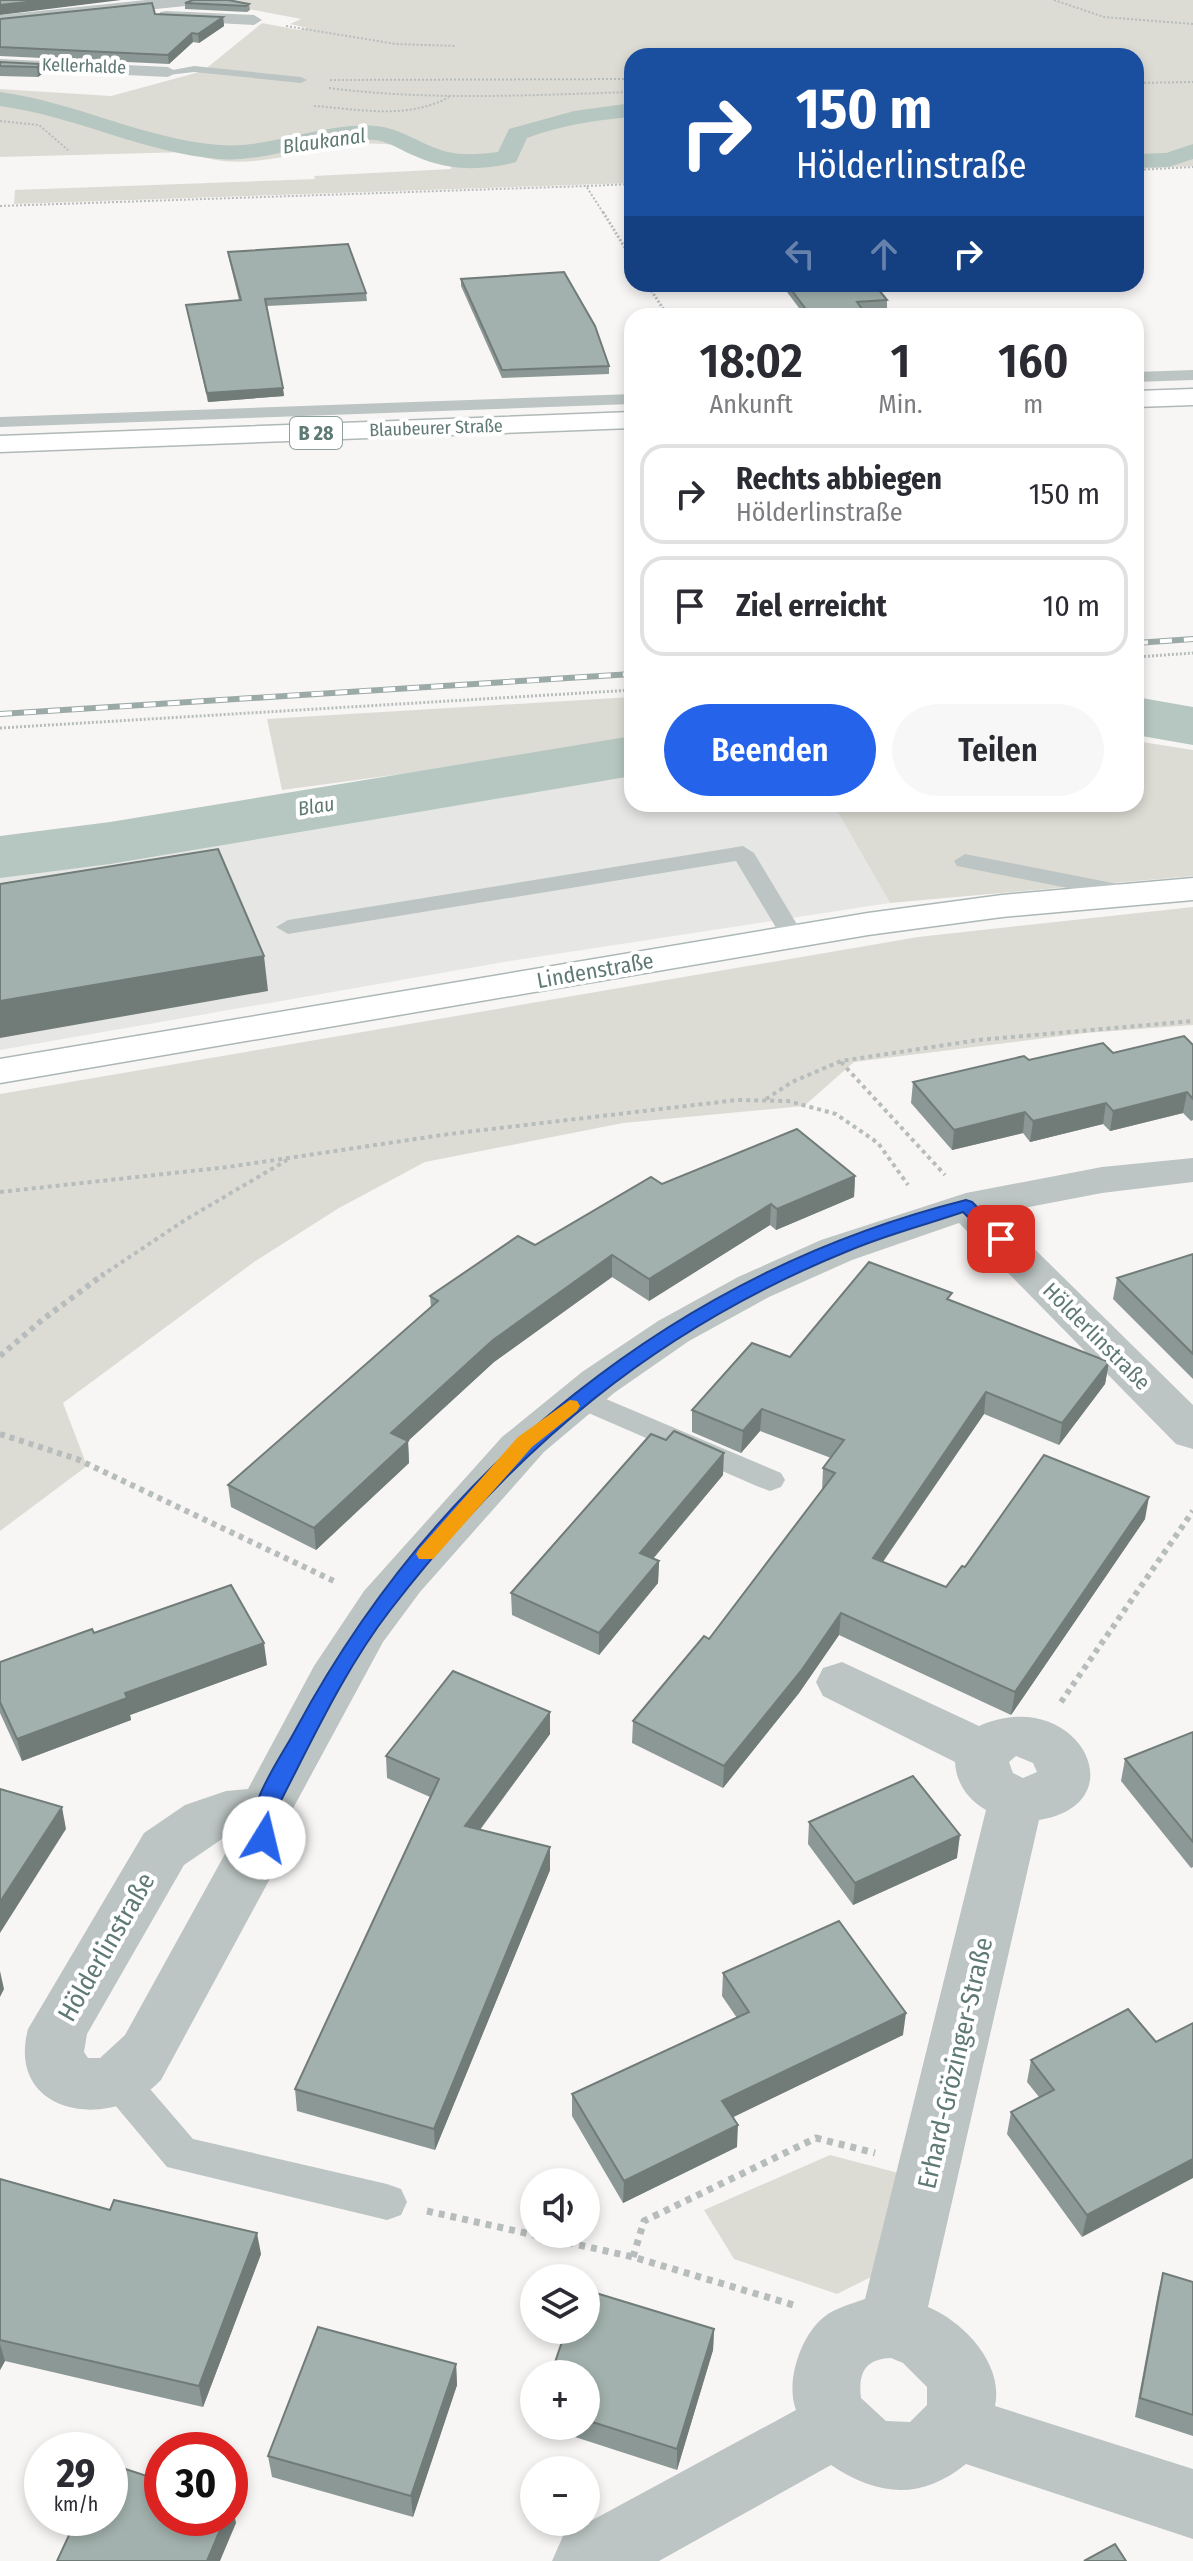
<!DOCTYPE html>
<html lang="de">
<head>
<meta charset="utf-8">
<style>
	:root { --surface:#fff; --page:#f7f7f7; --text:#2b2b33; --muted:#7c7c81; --line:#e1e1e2; --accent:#2563eb }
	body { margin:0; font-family:"Fira Sans Condensed",sans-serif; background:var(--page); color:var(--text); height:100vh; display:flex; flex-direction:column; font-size:30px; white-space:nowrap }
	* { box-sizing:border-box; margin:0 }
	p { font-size:26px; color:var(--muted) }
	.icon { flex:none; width:44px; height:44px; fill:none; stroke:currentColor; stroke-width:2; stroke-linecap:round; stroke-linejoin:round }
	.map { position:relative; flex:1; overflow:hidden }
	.panel { position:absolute; left:624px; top:308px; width:520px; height:504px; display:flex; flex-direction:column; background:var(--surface); border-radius:24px; box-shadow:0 4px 12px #0003 }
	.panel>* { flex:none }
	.hud { position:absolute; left:624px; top:48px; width:520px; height:244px; border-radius:24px; box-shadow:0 4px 12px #0003; background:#1a4fa0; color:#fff; overflow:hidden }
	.controls { position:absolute; left:520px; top:2168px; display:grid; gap:16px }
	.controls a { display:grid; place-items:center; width:80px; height:80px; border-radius:50%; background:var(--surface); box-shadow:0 4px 12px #0003; font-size:40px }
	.speed { position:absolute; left:24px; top:2432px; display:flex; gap:16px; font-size:40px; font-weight:700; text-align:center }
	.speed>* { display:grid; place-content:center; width:104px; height:104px; border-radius:50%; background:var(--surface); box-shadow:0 4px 12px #0003; line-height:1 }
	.speed small { font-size:20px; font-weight:400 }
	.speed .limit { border:12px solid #d22; background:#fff; color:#111 }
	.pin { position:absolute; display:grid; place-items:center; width:68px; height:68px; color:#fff; margin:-34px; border-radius:16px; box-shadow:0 4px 12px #0006 }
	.me { position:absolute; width:88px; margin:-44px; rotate:9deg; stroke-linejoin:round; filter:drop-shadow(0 0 6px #0008) }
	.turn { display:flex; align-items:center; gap:28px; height:168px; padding:0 40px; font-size:36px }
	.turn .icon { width:104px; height:104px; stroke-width:2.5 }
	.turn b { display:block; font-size:56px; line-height:68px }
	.lanes { display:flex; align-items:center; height:76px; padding:0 40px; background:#0003; justify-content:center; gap:40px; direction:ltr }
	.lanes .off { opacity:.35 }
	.eta { display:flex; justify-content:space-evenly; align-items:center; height:136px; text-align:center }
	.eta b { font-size:48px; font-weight:600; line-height:56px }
	.primary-button { display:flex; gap:16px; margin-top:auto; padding:16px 40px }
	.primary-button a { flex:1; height:92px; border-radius:48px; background:var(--accent); color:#fff; font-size:32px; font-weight:600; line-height:92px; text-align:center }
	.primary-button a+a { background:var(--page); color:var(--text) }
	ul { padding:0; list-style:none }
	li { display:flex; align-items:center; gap:24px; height:100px; margin:0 16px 12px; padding:0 24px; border:4px solid var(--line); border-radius:24px }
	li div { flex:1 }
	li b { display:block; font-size:30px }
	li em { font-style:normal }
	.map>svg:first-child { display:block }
</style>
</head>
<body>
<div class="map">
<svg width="1193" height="2561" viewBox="0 0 1193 2561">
	<rect width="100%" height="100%" fill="#f8f6f5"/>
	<path fill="#e6e7e5" d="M632 775V804H833L890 903 510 961 0 1050V875Z"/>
	<g fill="#dddcd4">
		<path d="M214 0H1193V166L1136 169V56H632V183L14 204 15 190 315 179 314 176 451 169 450 162C428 158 407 146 385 144 319 138 253 180 189 152L0 157V89L111 96 203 71 262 23 299 30 307 28 290 24 301 19 207 1Z"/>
		<path d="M632 697V743L282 790 267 719Z"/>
		<path d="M1136 741 1193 750V876L890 903 833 804H1136Z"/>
		<path d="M1193 907V1025L1086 1033 854 1062 804 1106 623 1123 425 1162 339 1208 254 1262 63 1403 87 1466 0 1531V1094L918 937Z"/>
		<path d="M830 2155 910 2176 889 2268 837 2294 734 2259 704 2210Z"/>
	</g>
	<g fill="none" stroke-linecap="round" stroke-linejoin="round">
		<g fill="#b6c6c0" fill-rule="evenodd">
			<path d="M0 92C75 102 144 139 219 145 272 149 322 122 375 126 401 128 420 144 444 151 461 156 481 154 498 152L509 129 574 111 632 103V117C596 120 561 125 527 138L516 162C482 171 448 171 415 156 402 151 390 142 376 140 322 135 272 163 219 159 144 153 75 116 0 106Z"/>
			<path d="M1193 144V159L1169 167 1136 168V154L1166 153Z"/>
		</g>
		<g fill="#b6c6c0" fill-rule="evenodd">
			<path d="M1136 697 1193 707V745L1136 735Z"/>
			<path d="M632 736V776L110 864 0 878V836L110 822Z"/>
		</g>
		<g stroke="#acb8b6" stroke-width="3">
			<path id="secondary" d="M1193 878V900L1002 917 868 935 0 1083V1059L868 913 1002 895Z"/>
		</g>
		<g stroke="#b0b9b7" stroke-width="3">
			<g id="primary">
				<path d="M1193 389V405L1136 407V391Z"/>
				<path d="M632 412V428L0 452V436Z"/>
			</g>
		</g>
		<g stroke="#b7bdbc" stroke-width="2" stroke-dasharray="2 2" stroke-linecap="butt">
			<path d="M1054 0 1104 17 1193 24"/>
			<path d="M286 26 396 44 455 46"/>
			<path d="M330 80 632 79"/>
			<path d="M1136 83 1193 82"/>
			<path d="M329 88C430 101 531 95 632 92"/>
			<path d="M314 106C358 109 408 120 449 97"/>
			<path d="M0 121 39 125 68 150"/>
			<path d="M1136 170 1193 167"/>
			<path d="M587 186 632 184"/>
			<path d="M0 206 586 186 604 214"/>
		</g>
		<g stroke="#b7bdbc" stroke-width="3" stroke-dasharray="2 2" stroke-linecap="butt">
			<path d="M603 212 632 259"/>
			<path d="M647 284 668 316"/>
			<path d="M1136 657 1193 653"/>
			<path d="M0 728 632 690"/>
		</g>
		<g stroke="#b7bdbc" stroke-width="4" stroke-dasharray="4 4" stroke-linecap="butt">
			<path d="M841 1062 945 1175"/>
			<path d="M766 1099 792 1082 841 1061 978 1040 1193 1021"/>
			<path d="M0 1192 228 1167 449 1134 737 1100 788 1101 836 1114 878 1143 908 1185"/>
			<path d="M101 1276 185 1220 287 1160"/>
		</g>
		<g stroke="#b7bdbc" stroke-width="6" stroke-dasharray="5 5" stroke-linecap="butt">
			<path d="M0 1356 42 1320 104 1274"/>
			<path d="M0 1434 77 1459 338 1583"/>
			<path d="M1061 1702 1193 1511"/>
		</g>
		<g stroke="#b7bdbc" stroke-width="7" stroke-dasharray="6 6" stroke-linecap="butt">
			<path d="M427 2211 633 2257 797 2306"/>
			<path d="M633 2257 644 2221 816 2138 875 2153"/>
		</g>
		<g fill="#bcc5c3" fill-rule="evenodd">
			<path d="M194 66 301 77 307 80 301 83 194 72 168 75 162 72Z"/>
			<path d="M1193 370V380L1136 382V372Z"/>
			<path d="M632 394V404L0 427V417Z"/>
			<path d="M743 846 754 853 804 936 800 941H784L736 861 288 934 276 927 288 920Z"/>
			<path d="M965 854 1133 887 1144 894 1133 901 957 866 954 861Z"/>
			<path d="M580 1388 781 1473 785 1480 781 1487 770 1491 759 1487 570 1405 565 1398 570 1391Z"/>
			<path d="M118 2063 132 2068 193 2139 387 2184 401 2189 407 2202 401 2215 387 2220 167 2167 104 2092 99 2080 104 2068Z"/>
		</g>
		<g fill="#bcc5c3" fill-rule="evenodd">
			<path d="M146 0H203L195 5 0 25V15Z"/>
			<path d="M166 11 254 15 262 20 254 25 160 20V12Z"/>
			<path d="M0 59 168 67 177 72 168 77 0 69Z"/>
			<path d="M1193 1158V1182L1102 1193 998 1213 1193 1405V1449L1176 1444 959 1223 852 1260 769 1297 689 1341 614 1393 544 1452 420 1592 383 1642 290 1814 292 1838 161 2080C112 2132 5 2116 28 2029L144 1833 185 1805 226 1791 248 1789 314 1666 364 1591 502 1437 582 1372 658 1321 738 1277 821 1240 966 1193 1102 1167ZM236 1834 125 2035 100 2058H88L84 2052 87 2034 184 1865 225 1837Z"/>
			<path d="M842 1662 979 1726C1077 1683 1140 1804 1039 1820L928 2307C964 2322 1004 2364 995 2406L1193 2469V2539L966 2464C920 2501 878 2496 831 2465L659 2561H552L563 2536 796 2410C785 2382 801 2335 824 2317 835 2308 851 2304 865 2299L986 1810C968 1800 956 1783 955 1762L823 1696 816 1682 823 1668ZM1016 1756 1033 1763 1037 1772 1023 1778 1013 1773 1009 1762ZM891 2358 903 2363 927 2387V2405L910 2422 886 2421 861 2398C858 2373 865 2359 891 2358Z"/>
		</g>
		<use href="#secondary" fill="#fff" fill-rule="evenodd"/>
		<use href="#primary" fill="#fff" fill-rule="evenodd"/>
		<g stroke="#9caaa7" stroke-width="6">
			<g id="rail">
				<path d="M1136 643 1193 639"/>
				<path d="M0 714 632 674"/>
			</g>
		</g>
		<use href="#rail" stroke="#fff" stroke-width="4" stroke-dasharray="12" stroke-linecap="butt"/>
	</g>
	<g fill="#8b9895">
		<path d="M185 3 249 4 250 10 247 12 185 9Z"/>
		<path d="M155 14 223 17 224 26 199 43 193 42 169 64 0 56V19Z"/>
		<path d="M0 62 41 64 42 74 38 77 0 76Z"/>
		<path d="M228 252 366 293 367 301 267 306 284 396 208 402 186 305 239 300 229 259Z"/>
		<path d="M461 279 609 366V374L502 378 461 286Z"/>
		<path d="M781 284H874L887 300V308L862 310 867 316H805Z"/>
		<path d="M1193 1045V1120L1191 1121 1183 1113 1110 1131 1103 1124 1030 1142 1023 1133 952 1150 911 1103 913 1082 1029 1060Z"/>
		<path d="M855 1176 854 1197 776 1230 770 1225 649 1301 612 1277 494 1362 408 1441 409 1463 316 1550 231 1507 228 1485 431 1308 430 1296 662 1184Z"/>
		<path d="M1193 1254V1379L1113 1299 1117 1278Z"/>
		<path d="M951 1301 1109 1362 1105 1384 1059 1445 984 1414 883 1562 946 1587 965 1567 1145 1519 1011 1715 839 1635 799 1693 723 1788 632 1743 633 1721 709 1639 822 1491 823 1468 831 1458 760 1431 741 1453 692 1432V1410L790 1357Z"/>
		<path d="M723 1475 653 1559 659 1561 658 1583 599 1655 512 1615 511 1593Z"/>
		<path d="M94 1633 267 1665 130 1715 131 1720 22 1761 0 1713V1662Z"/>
		<path d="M550 1712V1734L480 1830 550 1847V1870L435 2150 297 2111 295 2089 430 1797 387 1778 386 1756Z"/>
		<path d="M1193 1732V1867L1191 1868 1121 1781 1125 1759Z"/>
		<path d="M809 1822 957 1858 853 1905 808 1844Z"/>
		<path d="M723 1973 903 2035 733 2117 737 2147 623 2203 572 2116V2094L737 2018 722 1996Z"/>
		<path d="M1156 2042 1082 2237 1007 2134 1011 2112 1039 2097 1027 2082 1031 2060Z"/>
		<path d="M0 2179 261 2254 203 2407 5 2361 0 2370Z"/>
		<path d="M1163 2273 1193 2282V2436L1135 2417 1158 2293Z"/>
		<path d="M714 2329 713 2350 677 2470 541 2426H586V2374Z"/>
		<path d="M456 2364 457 2385 413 2517 272 2477 268 2456Z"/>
	</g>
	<g fill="#717c79">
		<path d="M45 0H121L0 15V5Z"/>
		<path d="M223 17 224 26 199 43 198 34Z"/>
		<path d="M192 33 193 42 169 64 168 55Z"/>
		<path d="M41 64 42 74 38 77 37 67Z"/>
		<path d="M283 388 284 396 208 402 207 393Z"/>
		<path d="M264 956 268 991 0 1038V1001Z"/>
		<path d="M1187 1092 1183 1113 1110 1131 1113 1111Z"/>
		<path d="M1106 1103 1103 1124 1030 1142 1033 1121Z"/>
		<path d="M1025 1112 1023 1133 952 1150 954 1130Z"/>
		<path d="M855 1176 854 1197 776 1230 777 1209Z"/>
		<path d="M771 1204 770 1225 649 1301V1279Z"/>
		<path d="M612 1255V1277L494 1362 408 1441 409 1463 316 1550 314 1528 391 1433 493 1340Z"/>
		<path d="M1109 1362 1105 1384 1059 1445 1062 1423Z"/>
		<path d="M986 1392 984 1414 870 1580 873 1558Z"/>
		<path d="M762 1409 760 1431 741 1453 743 1431Z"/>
		<path d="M724 1453 723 1475 639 1575 640 1553Z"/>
		<path d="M1149 1497 1145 1519 1011 1715 1015 1692Z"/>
		<path d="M659 1561 658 1583 599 1655V1633Z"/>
		<path d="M841 1613 839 1635 799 1693 723 1788 724 1766Z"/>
		<path d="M264 1643 267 1665 130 1715 131 1720 22 1761 17 1739 125 1693Z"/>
		<path d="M550 1712V1734L466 1848 465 1826Z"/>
		<path d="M62 1807 66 1829 0 1933V1902Z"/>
		<path d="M960 1835 957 1858 853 1905 855 1883Z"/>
		<path d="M550 1847V1870L435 2150 434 2129Z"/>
		<path d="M0 1971 4 1989 0 1997Z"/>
		<path d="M906 2013 903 2035 721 2123 722 2101Z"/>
		<path d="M738 2125 737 2147 623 2203 624 2181Z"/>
		<path d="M1193 2159V2178L1082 2237 1087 2215Z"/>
		<path d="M257 2233 261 2254 203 2407 199 2386Z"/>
		<path d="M714 2329 713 2350 677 2470V2449Z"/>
		<path d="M0 2344 5 2361 0 2370Z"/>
		<path d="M456 2364 457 2385 413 2517 411 2496Z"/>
		<path d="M232 2503 236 2523 220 2561H207L225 2518H230V2507Z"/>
	</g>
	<g fill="#a2b1ad" stroke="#717c79" stroke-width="2">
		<path d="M0 0H45L0 5Z"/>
		<path d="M193 0H228L249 4 246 6 185 3Z"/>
		<path d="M152 3 155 14 223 17 198 34 192 33 168 55 0 47V19Z"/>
		<path d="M0 62 41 64 37 67 0 66Z"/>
		<path d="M348 244 366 293 265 299 283 388 207 393 186 305 241 300 228 252Z"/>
		<path d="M564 272 595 326 609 366 502 370 461 279Z"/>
		<path d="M787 284H874L887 300 857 302 867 316H811Z"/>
		<path d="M218 849 264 956 0 1001V884Z"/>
		<path d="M1184 1036 1193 1045V1099L1187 1092 1113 1111 1106 1103 1033 1121 1025 1112 954 1130 913 1082 1024 1056 1029 1060 1103 1043 1113 1053Z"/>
		<path d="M797 1129 855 1176 777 1209 771 1204 649 1279 612 1255 493 1340 391 1433 408 1441 314 1528 228 1485 438 1301 430 1296 518 1236 535 1245 651 1177 662 1184Z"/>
		<path d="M1193 1254V1354L1117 1278Z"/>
		<path d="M869 1262 952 1293 947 1299 1109 1362 1062 1423 986 1392 873 1558 946 1587 962 1566 965 1567 1044 1455 1149 1497 1015 1692 841 1613 801 1671 724 1766 633 1721 704 1636 709 1639 835 1473 823 1468 844 1440 762 1409 743 1431 692 1410 752 1343 790 1357Z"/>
		<path d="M674 1431 724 1453 640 1553 659 1561 599 1633 511 1593 651 1434 666 1440Z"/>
		<path d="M231 1585 264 1643 125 1693 127 1698 17 1739 0 1702V1662L92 1629 94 1633Z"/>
		<path d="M453 1671 550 1712 465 1826 550 1847 434 2129 295 2089 439 1779 386 1756Z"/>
		<path d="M1193 1732V1842L1125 1759Z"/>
		<path d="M913 1776 960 1835 855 1883 809 1822Z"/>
		<path d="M0 1789 62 1807 0 1902Z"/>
		<path d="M839 1921 906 2013 722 2101 738 2125 624 2181 572 2094 749 2012 723 1973Z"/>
		<path d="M1128 2009 1156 2042 1193 2023V2159L1087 2215 1011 2112 1054 2090 1031 2060Z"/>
		<path d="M0 2179 110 2210 114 2200 257 2233 199 2386 0 2340Z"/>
		<path d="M1163 2273 1193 2282V2415L1140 2398Z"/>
		<path d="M586 2290 714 2329 677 2449 586 2420V2374H551L566 2330H586Z"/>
		<path d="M318 2327 456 2364 411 2496 268 2456Z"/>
		<path d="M110 2464 162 2481V2518H225L207 2561H57L77 2518H110Z"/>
		<path d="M1115 2544 1126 2561H1084Z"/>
	</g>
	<path fill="#2563eb" stroke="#184099" stroke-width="2" d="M966 1200 972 1202 1007 1236V1243H994L963 1212C925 1225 885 1235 848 1251 656 1329 517 1446 391 1609 343 1671 310 1745 274 1814L275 1838 272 1844H256C239 1813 281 1758 296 1729 437 1467 676 1273 966 1200Z"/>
	<path fill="#f59e0b" d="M570 1400 577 1401 580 1406 577 1411 532 1447 433 1559H419L416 1554 419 1549 518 1437Z"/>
	<g text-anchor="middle" stroke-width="8" stroke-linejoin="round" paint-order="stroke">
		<g font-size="18" fill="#5f7974" stroke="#fff">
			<text transform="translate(84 66) rotate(2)" y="6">Kellerhalde</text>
			<text transform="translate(436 428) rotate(-2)" y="6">Blaubeurer Straße</text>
		</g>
		<g font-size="20" font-style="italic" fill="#5e7a70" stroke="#fff">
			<text transform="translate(324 141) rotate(-8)" y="7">Blaukanal</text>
			<text transform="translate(316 806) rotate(-9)" y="7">Blau</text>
		</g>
		<rect fill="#fff" stroke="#8fa19e" stroke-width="2" x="290" y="417" width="52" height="32" rx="6"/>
		<g font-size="20" font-weight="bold" fill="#5f7974">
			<text x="316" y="440">B 28</text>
		</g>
		<g font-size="22" fill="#5f7974" stroke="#fff">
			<text transform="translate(595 970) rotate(-10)" y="8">Lindenstraße</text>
			<text transform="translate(1097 1336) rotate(45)" y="8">Hölderlinstraße</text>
		</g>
		<g font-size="26" fill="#5f7974" stroke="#fff">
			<text transform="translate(106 1947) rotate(-60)" y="9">Hölderlinstraße</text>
			<text transform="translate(955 2063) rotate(-77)" y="9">Erhard-Grözinger-Straße</text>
		</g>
	</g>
</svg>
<div class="controls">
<a><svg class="icon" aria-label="sound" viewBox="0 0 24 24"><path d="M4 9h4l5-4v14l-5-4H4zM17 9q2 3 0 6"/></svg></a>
<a><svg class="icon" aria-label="layers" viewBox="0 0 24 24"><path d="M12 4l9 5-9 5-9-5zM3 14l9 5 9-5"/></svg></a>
<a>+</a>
<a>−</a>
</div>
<div class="speed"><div>29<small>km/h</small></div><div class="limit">30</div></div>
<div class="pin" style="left:1001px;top:1239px;background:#d93025"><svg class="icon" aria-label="arrive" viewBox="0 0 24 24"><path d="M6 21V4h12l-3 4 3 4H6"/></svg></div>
<svg class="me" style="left:264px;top:1838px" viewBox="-20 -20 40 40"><circle r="19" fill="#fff"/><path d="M0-13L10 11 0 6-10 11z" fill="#2563eb"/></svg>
<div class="hud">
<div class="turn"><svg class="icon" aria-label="right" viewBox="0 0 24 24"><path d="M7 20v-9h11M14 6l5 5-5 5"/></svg><div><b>150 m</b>Hölderlinstraße</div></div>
<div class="lanes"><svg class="icon off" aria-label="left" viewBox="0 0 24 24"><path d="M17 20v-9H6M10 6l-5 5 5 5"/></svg><svg class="icon off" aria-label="ahead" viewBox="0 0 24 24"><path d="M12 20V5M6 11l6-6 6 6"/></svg><svg class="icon" aria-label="right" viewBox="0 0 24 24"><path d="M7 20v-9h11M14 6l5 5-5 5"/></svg></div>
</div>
<section class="panel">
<div class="eta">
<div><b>18:02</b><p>Ankunft</p></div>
<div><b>1</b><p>Min.</p></div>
<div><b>160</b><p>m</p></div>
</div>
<ul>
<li><svg class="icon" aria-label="right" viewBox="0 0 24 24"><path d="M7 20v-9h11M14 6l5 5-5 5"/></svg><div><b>Rechts abbiegen</b><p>Hölderlinstraße</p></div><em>150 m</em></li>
<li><svg class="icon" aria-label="arrive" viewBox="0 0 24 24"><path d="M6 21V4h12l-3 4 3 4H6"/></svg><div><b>Ziel erreicht</b></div><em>10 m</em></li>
</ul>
<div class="primary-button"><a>Beenden</a><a>Teilen</a></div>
</section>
</div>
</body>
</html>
